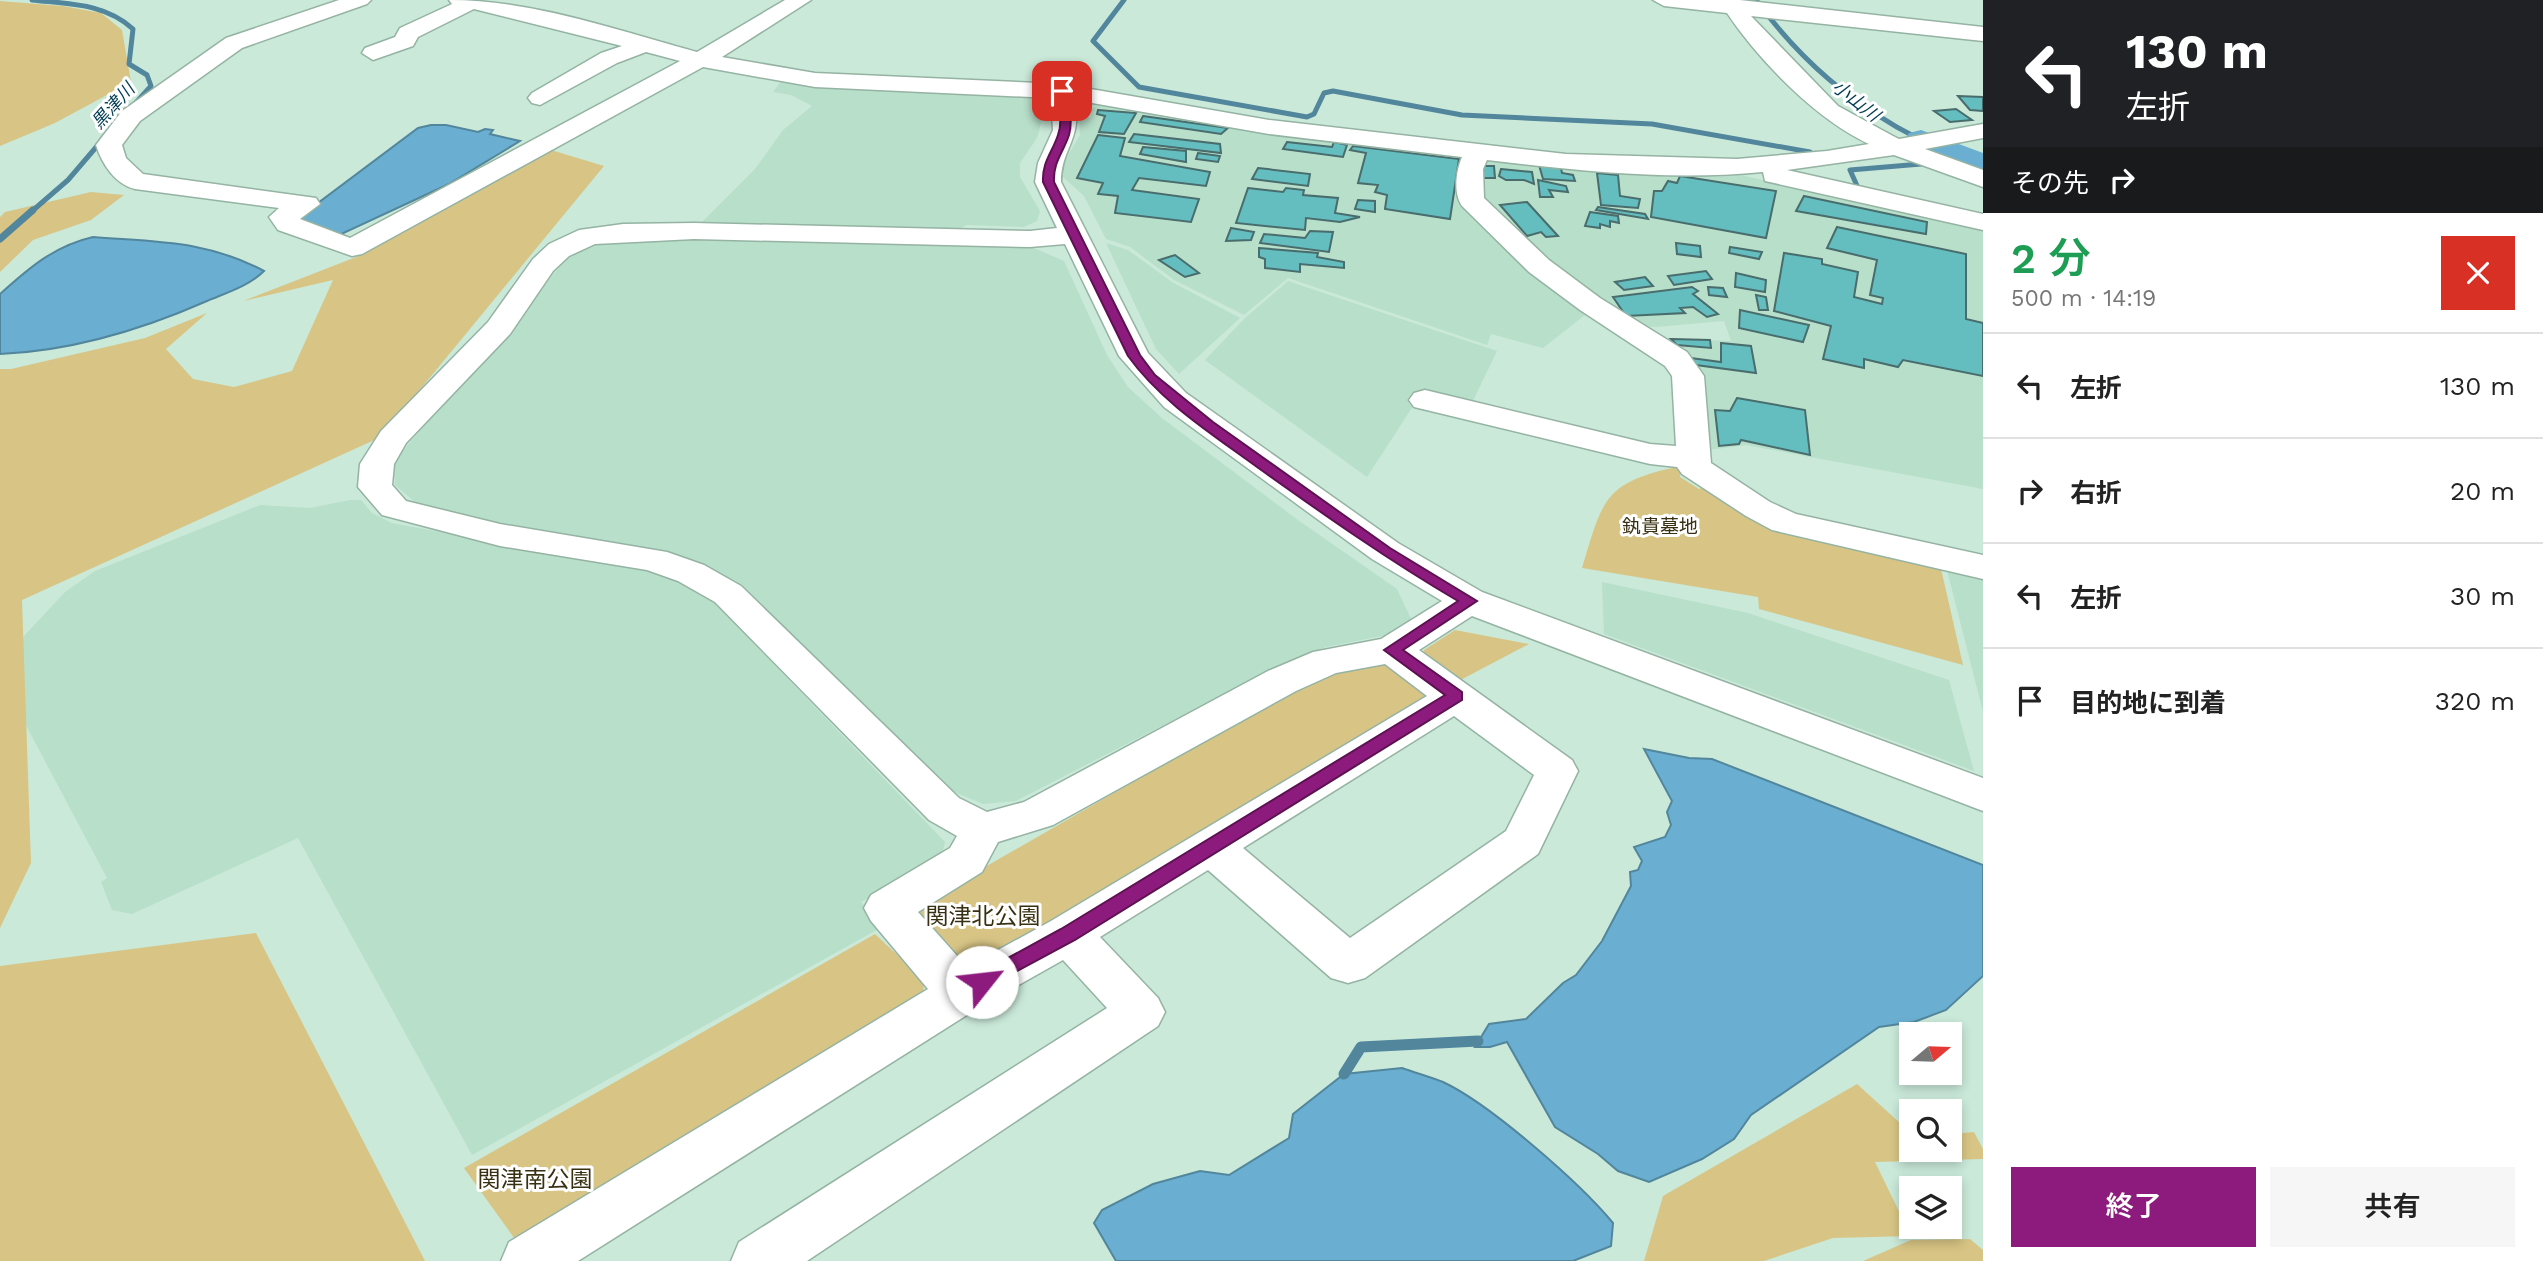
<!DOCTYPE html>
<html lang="ja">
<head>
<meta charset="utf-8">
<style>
	:root { --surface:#fff; --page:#f6f6f6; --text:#222; --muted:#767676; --line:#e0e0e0; --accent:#8d1b7d }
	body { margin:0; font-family:"Work Sans","Noto Sans JP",sans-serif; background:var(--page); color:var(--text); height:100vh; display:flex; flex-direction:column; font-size:26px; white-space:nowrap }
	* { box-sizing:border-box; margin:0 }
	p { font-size:23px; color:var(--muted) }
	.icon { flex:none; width:38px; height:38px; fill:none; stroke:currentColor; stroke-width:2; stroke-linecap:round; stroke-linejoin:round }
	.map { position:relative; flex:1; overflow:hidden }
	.panel { display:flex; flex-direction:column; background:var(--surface); width:560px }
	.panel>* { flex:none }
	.banner { background:#202124; color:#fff; overflow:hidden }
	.needle { width:46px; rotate:71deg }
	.fabs { position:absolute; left:1899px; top:1022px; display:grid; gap:14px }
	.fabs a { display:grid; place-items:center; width:63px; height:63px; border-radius:0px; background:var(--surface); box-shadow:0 4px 10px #0003; font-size:35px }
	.pin { position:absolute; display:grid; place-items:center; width:60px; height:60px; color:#fff; margin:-30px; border-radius:14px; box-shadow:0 4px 10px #0006 }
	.me { position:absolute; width:77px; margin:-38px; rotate:61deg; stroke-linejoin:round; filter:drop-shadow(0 0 5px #0008) }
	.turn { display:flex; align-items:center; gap:24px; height:147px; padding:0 28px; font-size:32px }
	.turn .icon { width:91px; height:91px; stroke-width:2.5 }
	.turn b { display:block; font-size:49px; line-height:60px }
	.then { display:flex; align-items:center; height:66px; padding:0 28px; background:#0003; gap:14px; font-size:26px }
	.round { display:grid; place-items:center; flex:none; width:74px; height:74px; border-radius:0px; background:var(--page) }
	.overview { display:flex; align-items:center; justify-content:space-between; height:119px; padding:0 28px }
	h1 { font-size:42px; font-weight:600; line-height:52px; color:#1e9e55 }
	.action { display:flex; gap:14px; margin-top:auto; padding:14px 28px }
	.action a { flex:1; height:80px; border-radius:0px; background:var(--accent); color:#fff; font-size:28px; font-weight:600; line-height:80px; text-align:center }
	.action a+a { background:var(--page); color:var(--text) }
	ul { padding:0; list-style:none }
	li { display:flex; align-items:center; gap:21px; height:105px; padding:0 28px; border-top:2px solid var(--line) }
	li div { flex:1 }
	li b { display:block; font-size:26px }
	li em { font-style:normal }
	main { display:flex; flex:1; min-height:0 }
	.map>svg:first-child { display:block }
</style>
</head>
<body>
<main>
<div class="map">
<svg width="1983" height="1261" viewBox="0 0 1983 1261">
	<rect width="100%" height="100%" fill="#cae9d9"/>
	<g fill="#b8dfca">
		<path d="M782 80 1022 92 1039 101 1044 113 1037 138 1020 163V177L1040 211 1037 221 1024 227 966 225 957 232 702 222 755 169 783 130 812 106 791 95 773 92Z"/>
		<path d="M1103 104 1471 157 1460 197 1590 311 1543 348 1491 334 1487 345 1288 278 1244 315 1174 280 1130 247 1106 239 1084 196 1063 177 1061 167 1080 135 1079 117H1091L1090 109Z"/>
		<path d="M1484 160 1612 171 1736 174 1983 229V489L1746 445 1708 450 1657 338 1731 341 1724 321 1656 327 1634 326 1586 296 1482 201Z"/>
		<path d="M620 238 1025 244 1064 261 1107 355 1128 387 1162 418 1298 520 1397 589 1414 625 1387 635 1326 647 1276 667 1016 801 983 804 947 789 874 722 736 581 699 564 499 524 417 504 395 485 394 461 567 258 586 248Z"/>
		<path d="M1106 243 1128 250 1172 282 1240 318 1179 374 1156 349Z"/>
		<path d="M1288 281 1497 351 1470 407 1421 394 1367 477 1205 360 1245 318Z"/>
		<path d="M350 500H361L372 513 392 523 643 570 675 579 707 595 945 842 941 860 861 902 882 927 472 1155 298 838 132 914 112 910 101 882 107 878 11 697 17 649 25 635 65 592 95 571 260 505 310 508Z"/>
		<path d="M1947 570 1983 576V712Z"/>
		<path d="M1602 582 1748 613 1949 680 1974 771 1604 634Z"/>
	</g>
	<g fill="#d8c585">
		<path d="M0 1 63 6 101 13 122 30 131 82 55 123 0 146Z"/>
		<path d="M551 150 604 166 381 437 22 600 31 863 0 928V369H11L145 338 207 313 166 349 193 379 234 387 292 371 333 280 243 301 364 254Z"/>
		<path d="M91 192 124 195 91 220 33 240 0 272V217L5 212Z"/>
		<path d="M1681 466 1680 477 1699 489 1707 486 1777 521 1939 560 1963 665 1759 609 1758 597 1582 568C1603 498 1604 482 1681 466Z"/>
		<path d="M1455 630 1529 644 1453 684 1423 664 1424 650Z"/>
		<path d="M1373 661 1396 666 1427 690 1424 700 981 965 959 966 918 917 924 902 1321 674Z"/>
		<path d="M256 933 425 1261H0V966Z"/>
		<path d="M875 934 924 980 923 997 517 1242 464 1168Z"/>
		<path d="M1857 1084 1911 1133V1150H1950V1134L1974 1132 1983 1149V1159L1875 1162 1911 1236 1833 1238 1764 1261H1644L1663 1196Z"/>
		<path d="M1970 1239 1983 1250V1261H1863L1911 1240Z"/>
	</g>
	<g fill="#6aafd1" stroke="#52869c" stroke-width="2">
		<path d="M431 125H446L478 132 485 129 493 130 490 134 520 141 449 184 335 237 294 221 418 128Z"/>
		<path d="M93 237C156 242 206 240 264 271 249 286 226 293 207 301 141 330 73 351 0 354V294C29 268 54 246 93 237Z"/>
		<path d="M1644 749 1689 758 1712 759 1983 865V976L1946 1010 1914 1022 1879 1027 1751 1115 1734 1139 1702 1159 1649 1182 1618 1171 1598 1154 1555 1127 1507 1042 1490 1047H1475L1489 1024 1526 1019 1563 983 1576 975 1602 941 1631 886 1630 872 1638 870 1642 861 1634 847 1665 837 1671 825 1667 812 1672 801Z"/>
		<path d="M1402 1068C1416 1073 1430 1077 1443 1082 1490 1104 1580 1183 1613 1223L1611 1246 1573 1261H1116L1094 1223 1102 1210 1153 1184 1200 1171 1229 1175 1289 1138 1293 1114 1344 1074Z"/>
	</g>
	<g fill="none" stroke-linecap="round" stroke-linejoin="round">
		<g stroke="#52869c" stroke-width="5">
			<path d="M32 0C68 4 105 3 133 29L129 64 147 75 151 86 132 107"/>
			<path d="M1124 0 1093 41 1139 87 1307 117 1314 114 1324 93 1333 91 1462 115 1652 124 1810 152"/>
			<path d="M1756 0C1801 61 1853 106 1921 140"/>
			<path d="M1858 188 1850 170 1921 164"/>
			<path d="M31 212 68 180 104 138"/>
		</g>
		<path stroke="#52869c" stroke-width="7" d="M0 239 33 210"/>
		<path stroke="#52869c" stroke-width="11" d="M1344 1074 1361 1047 1478 1041"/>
		<path fill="#6aafd1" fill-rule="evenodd" d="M1921 130 1983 153V176L1909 147 1904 140 1909 133Z"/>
	</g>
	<g fill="#64bdbf" stroke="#496c6c" stroke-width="2">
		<path d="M1958 96 1983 97V111L1970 110Z"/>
		<path d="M1956 109 1972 120 1950 122 1934 111Z"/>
		<path d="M1098 110 1136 113 1124 134 1099 132 1105 116 1097 114Z"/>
		<path d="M1143 116 1228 128 1221 134 1140 122Z"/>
		<path d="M1134 134 1220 144 1221 153 1129 142Z"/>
		<path d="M1098 135 1125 138 1120 156 1210 172 1206 186 1139 178 1132 190 1199 199 1191 222 1115 213 1118 196 1098 194 1103 183 1077 178Z"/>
		<path d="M1287 142 1332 147 1334 142 1347 145 1343 157 1283 149Z"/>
		<path d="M1353 146 1459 159 1450 219 1385 209 1387 195 1375 192 1378 185 1358 183 1366 153 1350 150Z"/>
		<path d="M1143 147 1186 151V162L1140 154Z"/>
		<path d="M1198 153 1220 156 1218 162 1196 159Z"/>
		<path d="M1539 165 1561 168 1562 173 1573 175 1575 181 1543 179Z"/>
		<path d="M1482 166H1494L1495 178H1483Z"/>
		<path d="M1258 168 1310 174 1308 186 1252 179Z"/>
		<path d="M1501 169 1532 172 1534 184 1524 180H1506L1499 176Z"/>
		<path d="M1597 173 1618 175 1620 196 1640 199 1638 208 1601 205Z"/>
		<path d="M1680 176 1776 191 1766 238 1651 217 1654 191H1662L1668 181 1677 183Z"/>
		<path d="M1538 180 1566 186 1568 192 1549 190 1553 197H1540Z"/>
		<path d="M1248 188 1283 192 1286 188 1304 190 1303 195 1338 198 1335 213 1360 217 1340 222 1306 218 1305 230 1236 223Z"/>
		<path d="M1804 196 1927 222 1926 234 1796 211Z"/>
		<path d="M1358 200 1375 201V212L1355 209Z"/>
		<path d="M1527 202 1558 236 1546 237 1541 232 1527 236 1500 205Z"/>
		<path d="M1598 207 1645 214 1648 219 1596 210Z"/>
		<path d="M1590 212 1618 216 1619 223 1610 221V227L1600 224V228L1585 226Z"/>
		<path d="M1837 227 1966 254V319L1983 323V376L1903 360 1898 367 1864 359V368L1823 359 1831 326 1774 311 1784 253 1822 259V264L1858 272 1854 297 1882 304 1883 298 1870 295 1877 260 1827 248Z"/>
		<path d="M1231 228 1254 232 1251 240 1226 241Z"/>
		<path d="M1310 231 1333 232 1329 252 1260 243 1264 234 1305 238Z"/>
		<path d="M1676 243 1700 246 1701 257 1677 254Z"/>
		<path d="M1730 247 1762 252 1759 259 1729 253Z"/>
		<path d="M1259 248 1318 253 1317 257 1344 262V268L1300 264V272L1265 268V259L1259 257Z"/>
		<path d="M1175 255 1199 273 1185 277 1159 260Z"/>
		<path d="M1706 271 1712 279 1674 285 1668 276Z"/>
		<path d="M1736 273 1766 280 1765 292 1735 287Z"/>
		<path d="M1645 277 1653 286 1624 290 1615 282Z"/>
		<path d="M1692 287 1698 291 1693 294 1718 314 1707 317 1693 307 1680 308 1685 313 1626 316 1613 297Z"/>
		<path d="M1708 287 1723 288 1727 297 1709 295Z"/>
		<path d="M1756 295 1766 297 1768 310H1759Z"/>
		<path d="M1740 310 1809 325 1803 342 1739 328Z"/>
		<path d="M1671 339 1710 340 1711 348 1677 345Z"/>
		<path d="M1721 343 1751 346 1756 373 1696 365 1691 358 1721 362Z"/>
		<path d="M1737 398 1805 410 1810 455 1741 440 1739 444 1719 446 1715 410 1730 411Z"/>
	</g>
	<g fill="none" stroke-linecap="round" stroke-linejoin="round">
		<g stroke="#95b3a3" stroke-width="3">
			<path id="minor" d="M339 0H371L367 4 242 48 140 121 122 145 126 158 143 174 316 198 320 204 300 219 350 238 680 61 646 52 617 63 540 105 532 103 528 98 532 93 601 53 622 46 474 9 418 37 413 46 373 60 362 53 365 48 395 37 400 28 452 4 449 0C534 0 616 30 697 52L785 0H811L722 57 815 73 1062 84 1269 120 1566 154 1737 159 1827 151 1869 144C1816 119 1760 62 1727 13L1664 6 1653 0H1740L1983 27V41L1751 16 1838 106 1893 136 1899 139 1983 124V138L1925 149 1983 170V187L1894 155 1787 170 1983 214V230L1765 181 1763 172C1671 181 1578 171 1487 160L1483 169 1484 198 1549 260 1600 298 1687 352 1704 376 1711 463 1770 502 1796 514 1983 555V579L1772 530 1746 516 1682 474 1677 467 1650 464 1414 407 1409 400 1414 393 1425 390 1650 444 1676 446 1672 376 1665 366 1580 310 1529 272 1462 206C1453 193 1456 171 1462 157L1269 134 1075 100C1082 141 1061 148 1061 182L1148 353 1186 393 1398 543 1482 592 1983 778V811L1472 616 1419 650 1572 760 1578 771 1538 854 1365 978 1348 983 1331 978 1208 870 1100 937 1158 998 1165 1012 1158 1026 807 1261H731L739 1242 1107 1008 1063 960 978 1008 578 1261H501L509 1242 928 989 871 921 864 908 871 895 950 848 957 836 929 820 715 602 678 581 647 570 500 546 382 515 358 487 360 464 381 431 488 322 533 259 549 244 579 230 623 224 694 223 1030 231 1057 228 1035 182 1038 163 1053 130 1051 98 815 87 703 67 362 254 352 256 278 230 269 217 279 208 135 189C115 184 102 164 96 145L122 111 226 38ZM694 239 1030 247 1065 244 1119 356 1164 407 1372 559 1442 601 1381 639 1313 652 1268 671 1024 802 987 812 959 798 741 586 704 565 667 552 500 524 406 501 392 485 394 464 406 443 510 334 553 271 569 256 595 244ZM1385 664 1427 696 1051 921 967 967 918 912 982 872 998 842 1053 825 1296 691 1336 673ZM1454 716 1534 775 1506 831 1350 938 1243 848Z"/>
		</g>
		<use href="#minor" fill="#fff" fill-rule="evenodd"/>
	</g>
	<path fill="#8d1b7d" stroke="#5c1251" stroke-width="2" d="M1062 88 1067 91C1069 105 1073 121 1069 135 1063 153 1053 162 1054 182L1140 355 1155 375 1213 422 1390 548 1477 601 1403 650 1462 692V700L1075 940 982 990 975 988 972 982 975 976 1061 929 1445 695 1384 650 1458 601C1388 560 1323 514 1257 467 1212 434 1161 402 1128 356L1043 182C1042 162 1052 153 1058 135 1063 121 1059 105 1057 91Z"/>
	<g text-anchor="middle" stroke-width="6" stroke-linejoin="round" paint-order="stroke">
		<g font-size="18" font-style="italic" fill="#003d55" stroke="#fff">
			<text transform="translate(1856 101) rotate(38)" y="6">小山川</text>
			<text transform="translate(113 106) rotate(-48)" y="6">黒津川</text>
		</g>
		<g font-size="19" fill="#383012" stroke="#fff">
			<text x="1660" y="533">釻貴墓地</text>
		</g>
		<g font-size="23" fill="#383012" stroke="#fff">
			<text x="983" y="924">関津北公園</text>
			<text x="535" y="1187">関津南公園</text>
		</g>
	</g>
</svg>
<div class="fabs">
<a><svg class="needle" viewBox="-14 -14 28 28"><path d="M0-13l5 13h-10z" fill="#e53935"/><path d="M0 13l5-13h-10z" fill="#767676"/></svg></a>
<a><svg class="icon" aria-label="search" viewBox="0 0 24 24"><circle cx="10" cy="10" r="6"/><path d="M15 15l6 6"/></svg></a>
<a><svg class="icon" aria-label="layers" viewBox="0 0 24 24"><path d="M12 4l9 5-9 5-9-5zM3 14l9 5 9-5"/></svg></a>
</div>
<div class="pin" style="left:1062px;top:91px;background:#d93025"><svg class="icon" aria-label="arrive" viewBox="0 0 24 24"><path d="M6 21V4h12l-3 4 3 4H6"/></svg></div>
<svg class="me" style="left:982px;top:982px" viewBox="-20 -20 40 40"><circle r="19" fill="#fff"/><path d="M0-13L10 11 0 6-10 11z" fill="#8d1b7d"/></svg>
</div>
<section class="panel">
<div class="banner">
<div class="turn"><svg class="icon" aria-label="left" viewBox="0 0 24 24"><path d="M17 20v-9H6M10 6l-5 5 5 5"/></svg><div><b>130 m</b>左折</div></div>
<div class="then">その先<svg class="icon" aria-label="right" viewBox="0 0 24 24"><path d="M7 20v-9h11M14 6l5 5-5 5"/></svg></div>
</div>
<div class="overview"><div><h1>2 分</h1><p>500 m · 14:19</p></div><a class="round" style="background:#d93025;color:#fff"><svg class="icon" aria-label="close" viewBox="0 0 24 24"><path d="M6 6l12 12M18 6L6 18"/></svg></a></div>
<ul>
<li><svg class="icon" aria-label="left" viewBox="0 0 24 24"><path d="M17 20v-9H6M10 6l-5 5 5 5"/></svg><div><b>左折</b></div><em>130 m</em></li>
<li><svg class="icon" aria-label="right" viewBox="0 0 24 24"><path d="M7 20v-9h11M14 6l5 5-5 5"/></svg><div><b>右折</b></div><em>20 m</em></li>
<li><svg class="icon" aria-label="left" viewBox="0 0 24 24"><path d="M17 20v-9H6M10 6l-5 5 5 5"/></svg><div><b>左折</b></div><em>30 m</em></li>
<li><svg class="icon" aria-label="arrive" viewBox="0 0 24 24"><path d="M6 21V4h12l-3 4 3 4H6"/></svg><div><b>目的地に到着</b></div><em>320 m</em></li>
</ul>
<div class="action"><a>終了</a><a>共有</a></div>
</section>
</main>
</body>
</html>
